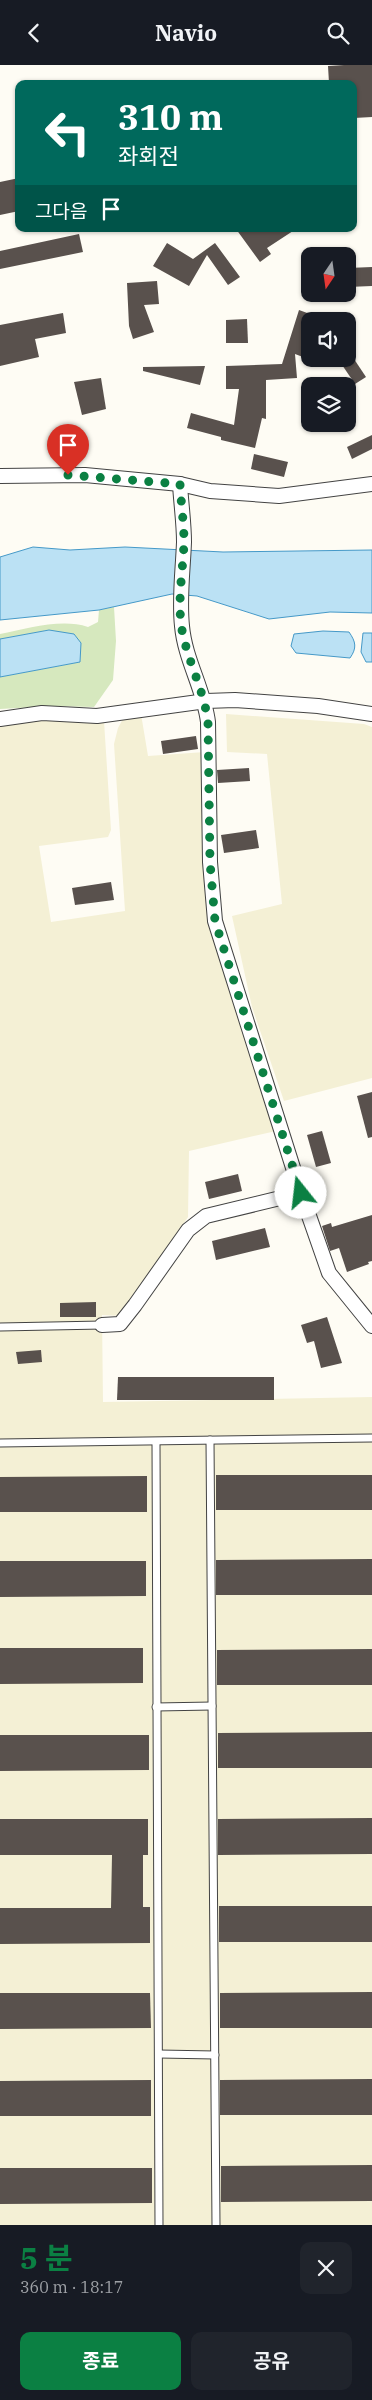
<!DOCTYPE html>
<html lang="ko">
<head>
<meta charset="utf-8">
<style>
	:root { --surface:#171b24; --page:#20242c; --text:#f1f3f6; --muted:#9ea1a6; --accent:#0b8043 }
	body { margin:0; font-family:"IBM Plex Serif","Noto Sans KR",serif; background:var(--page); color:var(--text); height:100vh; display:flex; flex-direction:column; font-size:19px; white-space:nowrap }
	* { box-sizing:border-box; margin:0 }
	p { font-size:16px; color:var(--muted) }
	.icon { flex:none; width:28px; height:28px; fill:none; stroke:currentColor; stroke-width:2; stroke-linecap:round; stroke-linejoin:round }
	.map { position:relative; height:2160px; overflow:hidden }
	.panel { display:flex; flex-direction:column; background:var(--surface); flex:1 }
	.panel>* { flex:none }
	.guide { position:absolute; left:15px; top:15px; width:342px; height:152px; border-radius:10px; box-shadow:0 1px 4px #0004; background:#00695c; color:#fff; overflow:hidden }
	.needle { width:32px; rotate:193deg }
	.fabs { position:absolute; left:301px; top:182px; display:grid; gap:10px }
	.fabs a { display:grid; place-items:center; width:55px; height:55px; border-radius:10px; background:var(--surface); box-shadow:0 1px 4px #0004; font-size:25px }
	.pin { position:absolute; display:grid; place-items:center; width:42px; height:42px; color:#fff; margin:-51px -21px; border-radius:50% 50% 50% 0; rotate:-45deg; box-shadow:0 0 5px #0007 }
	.pin .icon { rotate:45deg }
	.me { position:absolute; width:55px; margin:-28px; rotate:344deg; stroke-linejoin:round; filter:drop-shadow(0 0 4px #0008) }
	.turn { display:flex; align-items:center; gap:18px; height:105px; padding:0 20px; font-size:22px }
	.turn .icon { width:65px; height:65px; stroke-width:2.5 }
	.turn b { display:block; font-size:35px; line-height:42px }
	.then { display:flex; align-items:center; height:48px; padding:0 20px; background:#0003; gap:10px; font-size:19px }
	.round { display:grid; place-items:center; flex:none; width:52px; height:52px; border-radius:10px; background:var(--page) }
	.head { display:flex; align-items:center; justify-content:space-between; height:85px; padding:0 20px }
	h1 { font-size:30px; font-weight:700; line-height:38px; color:var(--accent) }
	.cta { display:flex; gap:10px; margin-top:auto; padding:10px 20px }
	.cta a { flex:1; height:58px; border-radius:10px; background:var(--accent); color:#fff; font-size:20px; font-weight:700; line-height:58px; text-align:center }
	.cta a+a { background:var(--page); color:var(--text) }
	header { display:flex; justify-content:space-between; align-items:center; height:65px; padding:0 20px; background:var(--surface); font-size:22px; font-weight:700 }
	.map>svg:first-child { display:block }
</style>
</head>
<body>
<header><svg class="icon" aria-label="back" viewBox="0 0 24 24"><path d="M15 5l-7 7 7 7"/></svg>Navio<svg class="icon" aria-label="search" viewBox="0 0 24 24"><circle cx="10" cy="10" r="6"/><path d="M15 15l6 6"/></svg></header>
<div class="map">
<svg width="372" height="2160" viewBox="0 0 372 2160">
	<rect width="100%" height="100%" fill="#fefcf4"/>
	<g fill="#f4f0d5">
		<path d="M141 649 148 691 205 687 211 861 249 989 276 1066 189 1086 188 1152 121 1251 102 1250 103 1337 372 1332V2160H0V660L44 655 104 656 111 765 108 772 39 781 51 857 125 846 114 679 118 663 124 652Z"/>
		<path d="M226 649 364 659 372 662V1013L284 1036 252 942 232 851 282 839 267 689 227 687Z"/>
	</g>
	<path fill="#d6e8be" d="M114 542 116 576 113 615 94 642 55 641 0 644V612L80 597 49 565 0 574V569C27 564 61 553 88 562L98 557 99 545Z"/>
	<g fill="#bbe1f4" stroke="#4599c8">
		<path d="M33 482 70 485 125 482 223 487 372 485V548L330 547 269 554 197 531 172 529 99 545 0 555V492Z"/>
		<path d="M49 565 74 569 81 578 80 597 0 612V574Z"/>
		<path d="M323 566 349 567C356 577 357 583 350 593L296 588 291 581 294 569Z"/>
		<path d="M363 568H372V597H366L361 587Z"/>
	</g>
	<g fill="#59514d">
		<path d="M344 0H372V52L354 53V19H350V17L329 18 328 1Z"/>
		<path d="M19 113V146L0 150V117Z"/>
		<path d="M236 164H296L267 183 271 189 260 197Z"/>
		<path d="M79 169 83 187 0 204V186Z"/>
		<path d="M167 178 193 194 215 178 240 212 228 220 207 190 189 221 153 201Z"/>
		<path d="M372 202V221L348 222V203Z"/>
		<path d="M157 216 159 239 144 240 154 267 133 274 129 261 127 218Z"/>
		<path d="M299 245 310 249V271L303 292 295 289 297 313 266 315V354L262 353 255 383 221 375V372L187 363 191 348 234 360 239 324H226V301L282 299Z"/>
		<path d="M63 248 66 268 35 274 39 292 0 301V260Z"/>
		<path d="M247 254 248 278H226V255Z"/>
		<path d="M338 294H354L366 312 355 319Z"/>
		<path d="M205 301 200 320 143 306V302Z"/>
		<path d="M101 313 106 344 82 350 74 317Z"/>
		<path d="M372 370V384L352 394 347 382Z"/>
		<path d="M254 389 288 397 284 412 251 404Z"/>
		<path d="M196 671 198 684 163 689 161 676Z"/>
		<path d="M249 703 250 716 218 718 217 705Z"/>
		<path d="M256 765 259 783 224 788 221 770Z"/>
		<path d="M111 817 114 835 75 840 72 823Z"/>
		<path d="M372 1027V1072L368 1073 357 1031Z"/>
		<path d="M322 1066 331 1098 316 1102 307 1070Z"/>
		<path d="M238 1109 242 1126 209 1134 205 1117Z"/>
		<path d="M372 1150V1196L368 1197 369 1199 347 1207 339 1183 330 1186 322 1161 331 1158 332 1162Z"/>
		<path d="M265 1163 270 1182 216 1195 212 1176Z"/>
		<path d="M96 1237V1252H60V1238Z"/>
		<path d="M327 1252 342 1298 321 1303 314 1276 307 1278 301 1260Z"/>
		<path d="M41 1285 42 1297 18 1299 16 1287Z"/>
		<path d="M118 1312H274V1335H117Z"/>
		<rect x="216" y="1410" width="156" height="35"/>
		<path d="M147 1411V1447H0V1412Z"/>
		<path d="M372 1494V1530H216V1495Z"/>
		<path d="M0 1496H146V1531L0 1532Z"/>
		<path d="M0 1583H143V1618L0 1619Z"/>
		<path d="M372 1584V1620H217V1585Z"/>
		<path d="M372 1667V1703H218V1668Z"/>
		<path d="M0 1670H149V1705L0 1706Z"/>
		<path d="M372 1753V1789L218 1790V1754Z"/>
		<path d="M0 1754H148V1790H143V1842H150V1878L0 1879V1843H111L112 1790H0Z"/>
		<rect x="219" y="1841" width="153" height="36"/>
		<path d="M372 1927V1963H220V1928Z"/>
		<path d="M0 1928H150L151 1963 0 1964Z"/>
		<path d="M372 2014V2050H220V2015Z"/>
		<path d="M151 2015V2051H0V2016Z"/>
		<path d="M372 2100V2136L221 2137V2101Z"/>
		<path d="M0 2103H152V2138L0 2139Z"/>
	</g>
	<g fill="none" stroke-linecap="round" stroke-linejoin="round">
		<g stroke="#434343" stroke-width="9">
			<g id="lane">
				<path d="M0 1262 102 1260"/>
				<path d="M210 1375 216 2160"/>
				<path d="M156 1377 159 2160"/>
				<path d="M0 1378 372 1373"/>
				<path d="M156 1642 212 1641"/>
				<path d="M159 1989 215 1990"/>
			</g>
		</g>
		<g stroke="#434343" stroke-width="16">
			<g id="street">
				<path d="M0 411 85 410 180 419 210 426 279 431 372 419"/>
				<path d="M0 654 42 648 97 651 206 636 235 635 318 641 372 649"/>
				<path d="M301 1128 329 1208 372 1261"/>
				<path d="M102 1260 120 1259 135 1240 188 1165 206 1151 301 1128 215 856 210 797 208 657C204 624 185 595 182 561 179 533 183 505 184 477 184 458 181 438 180 419"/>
			</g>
		</g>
		<use href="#lane" stroke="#fff" stroke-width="7"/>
		<use href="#street" stroke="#fff" stroke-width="14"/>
	</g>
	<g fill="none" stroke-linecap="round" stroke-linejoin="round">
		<path stroke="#0b8043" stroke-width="9" stroke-dasharray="0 16.2" d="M68 410 180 419C181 438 184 458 184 477 183 506 177 536 182 565 188 597 204 625 208 657L210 797 215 856 301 1128"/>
	</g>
</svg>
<div class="fabs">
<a><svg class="needle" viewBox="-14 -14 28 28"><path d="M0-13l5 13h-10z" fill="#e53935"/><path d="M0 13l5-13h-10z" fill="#9ea1a6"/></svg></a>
<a><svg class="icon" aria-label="sound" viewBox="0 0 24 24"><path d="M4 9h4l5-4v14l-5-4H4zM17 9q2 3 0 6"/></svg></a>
<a><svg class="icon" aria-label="layers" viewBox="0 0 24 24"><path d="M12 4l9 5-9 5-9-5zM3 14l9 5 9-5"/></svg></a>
</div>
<div class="pin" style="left:68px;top:410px;background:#d93025"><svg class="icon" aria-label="arrive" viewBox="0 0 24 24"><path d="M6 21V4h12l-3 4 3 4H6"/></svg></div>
<svg class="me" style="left:301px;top:1128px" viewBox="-20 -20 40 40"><circle r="19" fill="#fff"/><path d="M0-13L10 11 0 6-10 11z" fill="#0b8043"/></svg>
<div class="guide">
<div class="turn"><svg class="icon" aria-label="left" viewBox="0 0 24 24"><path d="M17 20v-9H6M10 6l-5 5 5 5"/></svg><div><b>310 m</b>좌회전</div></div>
<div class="then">그다음<svg class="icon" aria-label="arrive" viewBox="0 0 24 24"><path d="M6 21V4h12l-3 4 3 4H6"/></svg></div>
</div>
</div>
<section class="panel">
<div class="head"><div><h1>5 분</h1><p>360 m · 18:17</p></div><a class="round"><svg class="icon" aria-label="close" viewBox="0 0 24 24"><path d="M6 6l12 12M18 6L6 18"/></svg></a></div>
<div class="cta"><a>종료</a><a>공유</a></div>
</section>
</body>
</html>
